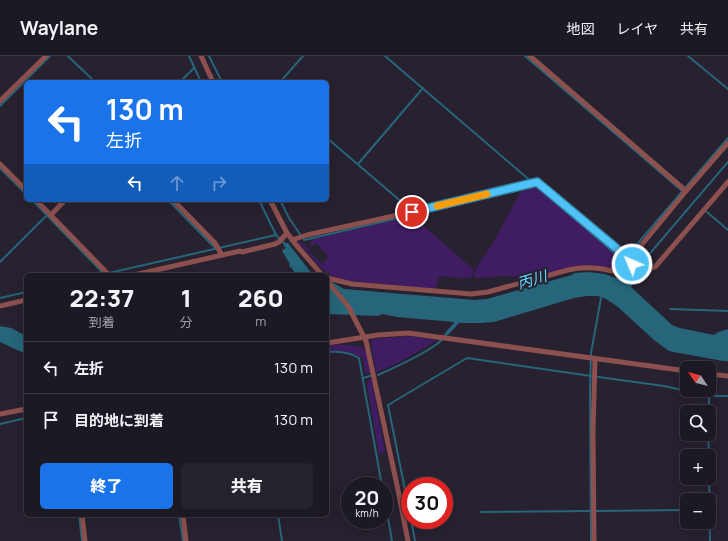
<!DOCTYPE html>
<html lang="ja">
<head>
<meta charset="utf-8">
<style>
	:root { --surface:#1d1924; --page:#25222c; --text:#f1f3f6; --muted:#a0a0a6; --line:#3b3841; --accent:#1a73e8 }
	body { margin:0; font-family:Manrope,"Noto Sans JP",sans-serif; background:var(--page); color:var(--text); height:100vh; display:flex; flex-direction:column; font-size:15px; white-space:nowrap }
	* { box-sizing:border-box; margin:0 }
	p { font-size:13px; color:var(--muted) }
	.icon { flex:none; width:22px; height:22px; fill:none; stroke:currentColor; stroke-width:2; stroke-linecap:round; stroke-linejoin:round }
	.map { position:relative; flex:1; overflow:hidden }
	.details { position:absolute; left:24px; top:217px; width:305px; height:244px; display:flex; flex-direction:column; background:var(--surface); border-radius:6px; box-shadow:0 4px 16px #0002,0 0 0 1px var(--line) }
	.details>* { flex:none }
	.guide { position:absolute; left:24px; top:24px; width:305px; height:122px; border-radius:6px; box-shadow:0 4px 16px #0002,0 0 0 1px var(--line); background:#1a73e8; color:#fff; overflow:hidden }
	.needle { width:26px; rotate:305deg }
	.buttons { position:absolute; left:680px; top:305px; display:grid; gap:8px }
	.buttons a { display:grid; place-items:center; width:36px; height:36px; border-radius:6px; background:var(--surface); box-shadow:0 4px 16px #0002,0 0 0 1px var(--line); font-size:20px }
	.speed { position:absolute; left:341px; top:421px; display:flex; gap:8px; font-size:20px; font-weight:700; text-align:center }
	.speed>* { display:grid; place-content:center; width:52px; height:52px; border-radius:50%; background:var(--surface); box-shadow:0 4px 16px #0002,0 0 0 1px var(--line); line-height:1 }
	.speed small { font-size:10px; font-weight:400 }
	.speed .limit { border:6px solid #d22; background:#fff; color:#111 }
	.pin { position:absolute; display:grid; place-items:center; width:34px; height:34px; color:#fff; margin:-17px; border:2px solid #fff; border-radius:50%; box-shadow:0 1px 4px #0007 }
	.me { position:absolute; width:44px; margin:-22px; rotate:315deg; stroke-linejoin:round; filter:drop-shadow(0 0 3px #0008) }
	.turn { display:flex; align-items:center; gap:14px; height:84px; padding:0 16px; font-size:18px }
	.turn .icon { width:52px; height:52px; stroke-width:2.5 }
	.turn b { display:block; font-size:28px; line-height:34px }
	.lanes { display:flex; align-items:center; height:38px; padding:0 16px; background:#0003; justify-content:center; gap:20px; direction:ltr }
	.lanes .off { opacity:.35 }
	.eta { display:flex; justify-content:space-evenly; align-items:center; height:68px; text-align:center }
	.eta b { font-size:24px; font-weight:800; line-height:28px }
	.button { display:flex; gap:8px; margin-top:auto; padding:8px 16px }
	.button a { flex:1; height:46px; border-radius:6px; background:var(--accent); color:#fff; font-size:16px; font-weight:800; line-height:46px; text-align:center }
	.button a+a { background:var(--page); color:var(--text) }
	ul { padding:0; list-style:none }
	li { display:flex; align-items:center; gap:12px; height:52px; padding:0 16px; border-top:1px solid var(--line) }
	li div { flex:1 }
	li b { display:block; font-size:15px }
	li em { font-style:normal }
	header { display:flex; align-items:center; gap:24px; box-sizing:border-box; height:56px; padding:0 20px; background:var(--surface); border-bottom:1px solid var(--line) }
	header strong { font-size:19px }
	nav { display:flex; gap:22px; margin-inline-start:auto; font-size:14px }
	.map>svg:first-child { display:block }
</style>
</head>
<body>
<header>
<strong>Waylane</strong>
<nav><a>地図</a><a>レイヤ</a><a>共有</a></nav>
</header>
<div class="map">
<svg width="728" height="485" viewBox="0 0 728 485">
	<rect width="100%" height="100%" fill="#272130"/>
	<g fill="#401d62">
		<path d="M537 131 609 192 626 209 620 212 614 213 593 209 574 210 526 223 523 220 518 219 512 221 505 220 476 222 474 220 477 211 493 187 519 139 520 136Z"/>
		<path d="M413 160V162L417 167H420L474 214 472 221C461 224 450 219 440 221L438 223 437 230 434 233 342 224 332 220 323 214 297 185H299L309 193 308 195 322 208 329 201 316 187 312 190 310 188 314 183Z"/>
		<path d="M408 280 437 284C418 295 398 309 376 316L371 288V285L374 283Z"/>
		<path d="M334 288C341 289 360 289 365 294 368 298 369 311 371 316L367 318 365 315 363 302C351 295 340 294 327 295V289Z"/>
		<path d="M371 322 385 396 379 398 367 329 368 325Z"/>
	</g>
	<g fill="#26657a">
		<path d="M286 187H288L313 219H294C295 215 292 212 289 210L290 208 282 195 284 193 286 192 283 189Z"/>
		<path d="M632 211H637L640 213V215L632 229 631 231 672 269 680 272 714 279 718 276 728 273V305H723L679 297 669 295 654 284 618 251 606 243 598 240H587L574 242 494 266 481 267H459L448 279 444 278 454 267V266L397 261 382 258 378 260 327 258V226L330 225 344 233 475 244 487 243 568 220 572 219 574 217 589 216 605 218 621 224Z"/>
		<path d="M0 270 11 272 26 280V298L0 286Z"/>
	</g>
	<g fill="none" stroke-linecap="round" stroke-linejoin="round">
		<g stroke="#26657a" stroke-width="2">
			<path d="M68 0 95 26"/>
			<path d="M189 0 201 26"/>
			<path d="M209 0 222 26"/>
			<path d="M385 0 533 127"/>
			<path d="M525 0 682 135"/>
			<path d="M688 0 728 33"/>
			<path d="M180 26 194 12"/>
			<path d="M280 26 303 0"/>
			<path d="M0 50 50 0"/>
			<path d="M327 82 411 154"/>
			<path d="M358 108 423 32"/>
			<path d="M0 112 26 138"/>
			<path d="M32 144 104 218"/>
			<path d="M168 144 216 193"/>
			<path d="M259 144 276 179 286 189"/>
			<path d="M280 144 289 162 304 184 537 130 633 213"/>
			<path d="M707 156 728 174"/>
			<path d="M626 201 728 82"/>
			<path d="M0 206 47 159"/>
			<path d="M640 209 728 106"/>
			<path d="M100 219 276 179"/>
			<path d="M0 242 26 236"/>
			<path d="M670 253 728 255"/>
			<path d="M327 296C338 295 350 296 359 302L382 430"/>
			<path d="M378 319C398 310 419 301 437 288 441 285 444 280 448 277"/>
			<path d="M363 322 370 320"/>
			<path d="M709 356V340"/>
			<path d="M0 368 26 362"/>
			<path d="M708 378 709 400"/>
			<path d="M709 412 710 485"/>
			<path d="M384 439 392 485"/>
			<path d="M596 455 687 454"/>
			<path d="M481 456 591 455"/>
			<path d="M79 459 82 485"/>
			<path d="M179 459 183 485"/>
			<path d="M278 459 282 485"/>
			<path d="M410 459 388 349 467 302 591 320 664 330 709 340H728"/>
			<path d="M411 464 415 485"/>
			<path d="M591 485 590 336 591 297 601 242"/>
		</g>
		<g stroke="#8c504e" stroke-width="5">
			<path d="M201 0 213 26"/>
			<path d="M530 0 686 135 639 192 635 196 632 206"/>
			<path d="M0 45 46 0"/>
			<path d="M0 108 26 134"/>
			<path d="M686 135 728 87"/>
			<path d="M36 144 109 219"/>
			<path d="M173 144 215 187 222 199"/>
			<path d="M270 144 287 177 297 190 322 219"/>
			<path d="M51 159 65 144"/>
			<path d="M292 184 307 179 412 156 537 126 628 203 633 204"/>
			<path d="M134 219 240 195 242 196 275 188 279 186 287 177"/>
			<path d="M327 222 352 228 471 238 488 236 568 214C580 211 591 211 603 213 608 214 614 216 619 215 625 214 628 207 636 208 640 209 643 212 646 214L655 211 728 126"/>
			<path d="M327 225 348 250 366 285 398 434 408 485"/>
			<path d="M0 250 26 244"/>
			<path d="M327 287 378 279 408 277 687 315"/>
			<path d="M709 318 728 320"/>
			<path d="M0 358 26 353"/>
			<path d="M82 459 85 485"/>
			<path d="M183 459 186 485"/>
			<path d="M594 485 593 375 595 303"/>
		</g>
	</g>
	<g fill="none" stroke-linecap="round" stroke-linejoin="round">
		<g stroke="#337fa1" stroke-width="10">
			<path id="route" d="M412 156 537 126 628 202 633 204 632 208"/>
		</g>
		<use href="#route" stroke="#4fc3f7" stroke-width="7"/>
		<path stroke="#f59e0b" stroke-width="7" d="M437 150 487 138"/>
	</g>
	<g text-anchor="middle" stroke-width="4" stroke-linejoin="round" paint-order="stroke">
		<g font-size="15" font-style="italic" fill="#5fd6fe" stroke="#272130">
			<text transform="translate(532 224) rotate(-16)" y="5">丙川</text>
		</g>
	</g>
</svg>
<div class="buttons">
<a><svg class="needle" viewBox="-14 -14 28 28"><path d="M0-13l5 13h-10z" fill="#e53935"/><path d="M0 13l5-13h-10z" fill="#a0a0a6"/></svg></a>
<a><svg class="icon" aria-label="search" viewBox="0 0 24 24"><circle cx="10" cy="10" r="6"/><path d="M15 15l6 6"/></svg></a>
<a>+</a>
<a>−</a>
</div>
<div class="speed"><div>20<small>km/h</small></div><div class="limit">30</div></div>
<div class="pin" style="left:412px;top:156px;background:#d93025"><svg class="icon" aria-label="arrive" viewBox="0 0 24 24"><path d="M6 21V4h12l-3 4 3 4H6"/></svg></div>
<svg class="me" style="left:632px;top:208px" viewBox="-20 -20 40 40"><circle r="17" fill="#4fc3f7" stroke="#fff" stroke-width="3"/><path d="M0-11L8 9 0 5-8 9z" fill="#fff"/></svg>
<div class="guide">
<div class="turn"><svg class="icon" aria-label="left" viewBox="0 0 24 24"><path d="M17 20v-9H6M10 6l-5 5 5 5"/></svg><div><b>130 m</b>左折</div></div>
<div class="lanes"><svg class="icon" aria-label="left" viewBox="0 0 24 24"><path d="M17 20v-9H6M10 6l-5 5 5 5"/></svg><svg class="icon off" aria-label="ahead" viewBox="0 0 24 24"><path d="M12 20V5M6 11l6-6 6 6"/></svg><svg class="icon off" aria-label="right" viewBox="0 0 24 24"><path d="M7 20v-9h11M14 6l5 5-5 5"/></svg></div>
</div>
<section class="details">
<div class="eta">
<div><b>22:37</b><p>到着</p></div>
<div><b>1</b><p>分</p></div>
<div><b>260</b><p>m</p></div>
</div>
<ul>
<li><svg class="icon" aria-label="left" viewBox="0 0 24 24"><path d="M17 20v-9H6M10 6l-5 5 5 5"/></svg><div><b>左折</b></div><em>130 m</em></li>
<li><svg class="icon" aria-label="arrive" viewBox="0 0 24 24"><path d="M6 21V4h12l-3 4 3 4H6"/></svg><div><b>目的地に到着</b></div><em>130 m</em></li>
</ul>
<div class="button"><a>終了</a><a>共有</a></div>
</section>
</div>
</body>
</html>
